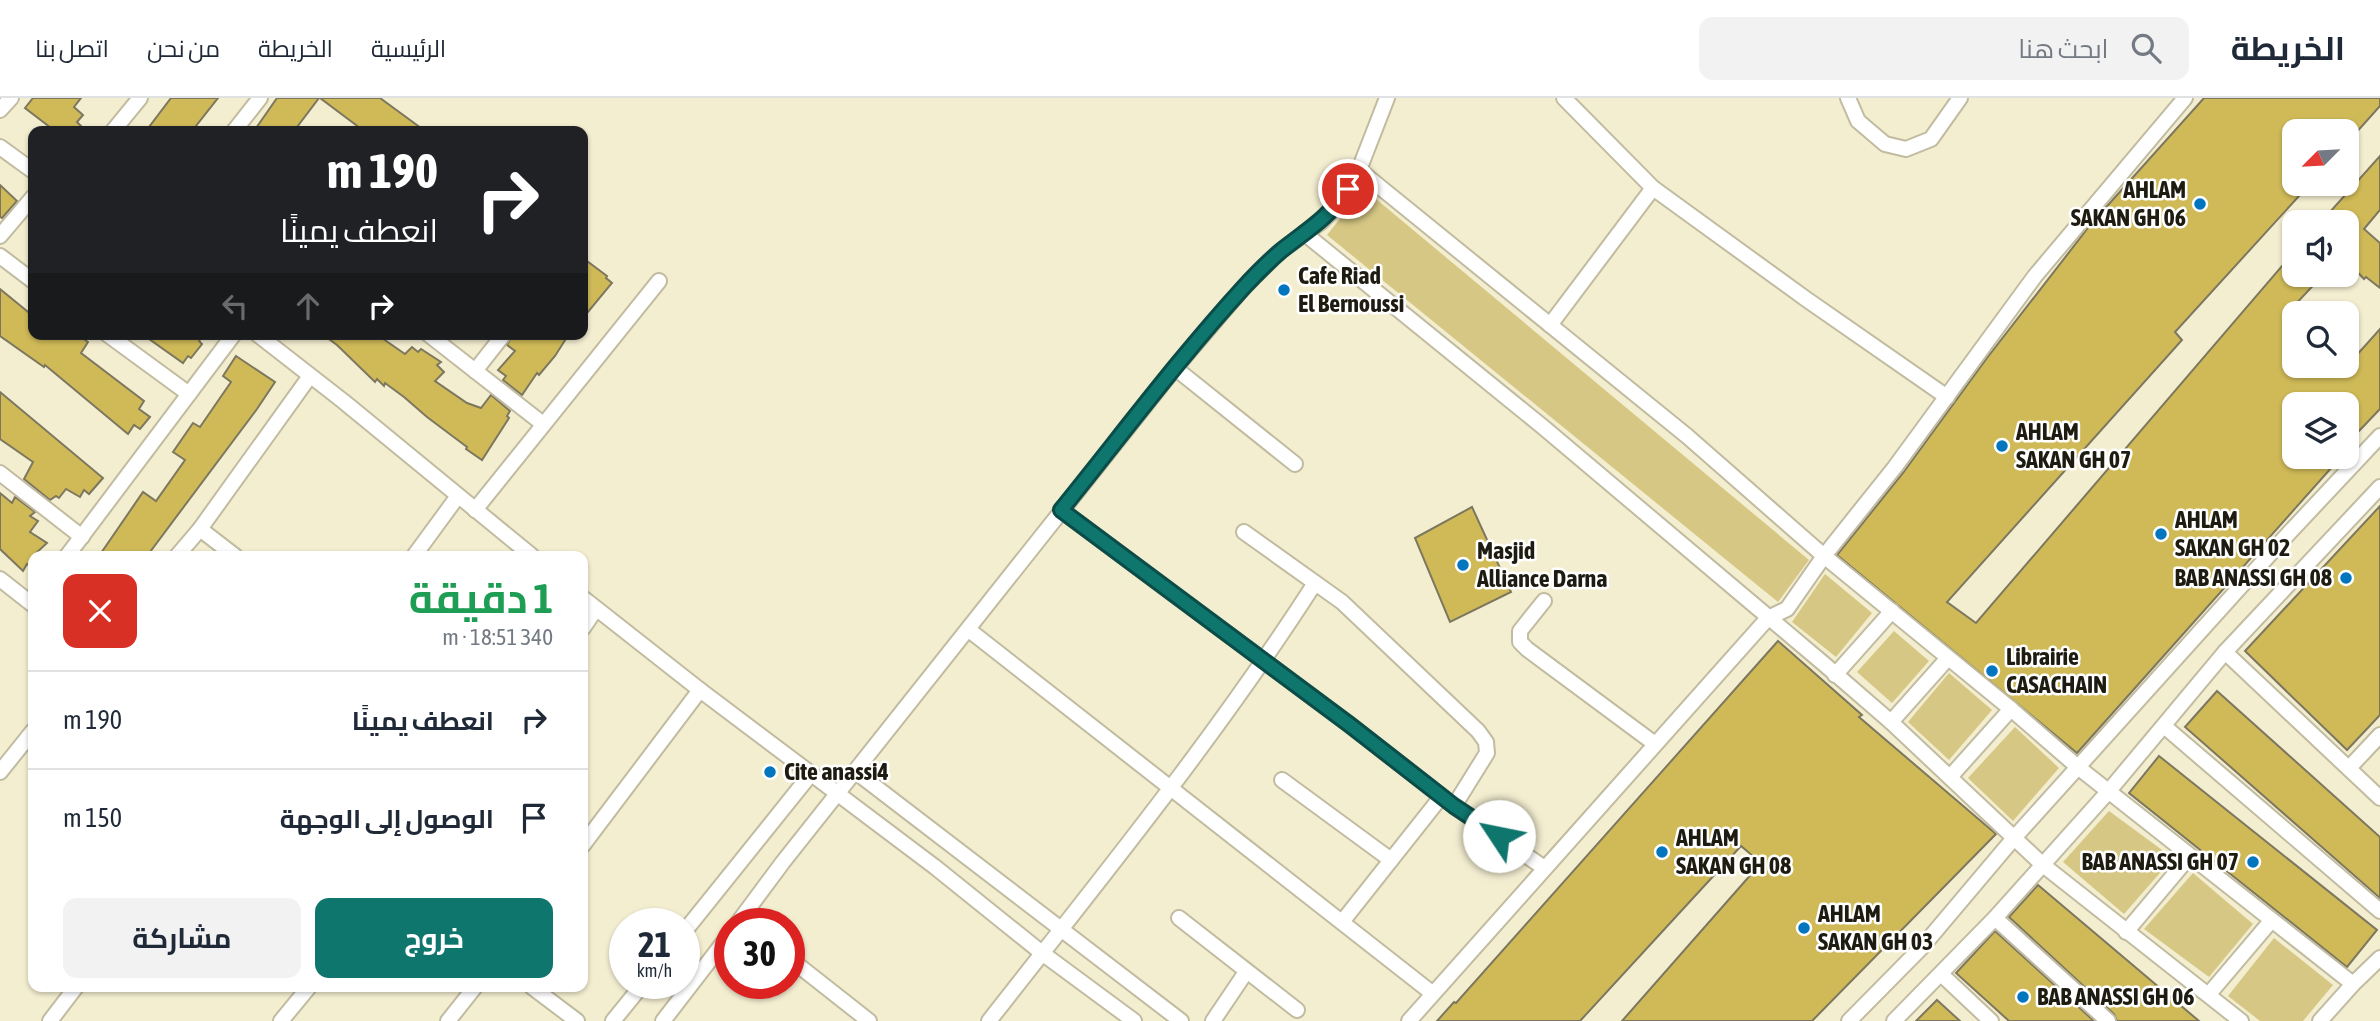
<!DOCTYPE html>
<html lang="ar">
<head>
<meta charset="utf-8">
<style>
	:root { --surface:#fff; --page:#f2f2f3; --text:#1f2937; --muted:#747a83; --line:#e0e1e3; --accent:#0f766e }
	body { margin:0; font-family:"Asap Condensed",Cairo,sans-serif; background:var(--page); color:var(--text); direction:rtl; height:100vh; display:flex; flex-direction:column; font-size:26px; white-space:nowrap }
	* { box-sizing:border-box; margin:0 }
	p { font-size:23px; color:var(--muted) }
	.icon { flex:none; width:38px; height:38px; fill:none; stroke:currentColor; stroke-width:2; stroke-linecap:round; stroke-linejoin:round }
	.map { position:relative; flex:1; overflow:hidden; direction:ltr }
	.sheet { position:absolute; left:28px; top:453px; width:560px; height:441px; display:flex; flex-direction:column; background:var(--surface); border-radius:14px; box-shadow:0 2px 5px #0004; direction:rtl }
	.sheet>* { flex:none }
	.hud { position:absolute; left:28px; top:28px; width:560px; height:214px; border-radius:14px; box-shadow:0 2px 5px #0004; direction:rtl; background:#202124; color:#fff; overflow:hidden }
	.needle { width:46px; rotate:246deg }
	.tools { position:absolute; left:2282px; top:21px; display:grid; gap:14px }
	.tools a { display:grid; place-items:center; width:77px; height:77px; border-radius:14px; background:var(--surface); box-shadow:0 2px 5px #0004; font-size:35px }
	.speed { position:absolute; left:609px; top:810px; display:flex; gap:14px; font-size:35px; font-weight:700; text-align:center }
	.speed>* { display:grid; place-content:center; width:91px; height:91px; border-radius:50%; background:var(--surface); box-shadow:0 2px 5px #0004; line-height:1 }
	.speed small { font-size:18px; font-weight:400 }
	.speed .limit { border:10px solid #d22; background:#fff; color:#111 }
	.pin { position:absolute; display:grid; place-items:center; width:60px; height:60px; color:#fff; margin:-30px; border:4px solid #fff; border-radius:50%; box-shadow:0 2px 7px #0007 }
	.me { position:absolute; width:77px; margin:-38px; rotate:304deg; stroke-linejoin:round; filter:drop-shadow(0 0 5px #0008) }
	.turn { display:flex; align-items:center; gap:24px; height:147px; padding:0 35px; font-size:32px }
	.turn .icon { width:91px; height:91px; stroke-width:2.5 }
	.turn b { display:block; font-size:49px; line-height:60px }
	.lanes { display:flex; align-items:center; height:66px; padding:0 35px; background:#0003; justify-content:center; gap:35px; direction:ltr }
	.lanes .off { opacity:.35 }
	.round { display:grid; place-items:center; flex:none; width:74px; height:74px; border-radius:14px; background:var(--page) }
	.headline { display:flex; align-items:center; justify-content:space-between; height:119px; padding:0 35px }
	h1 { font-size:42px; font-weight:700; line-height:52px; color:#1e9e55 }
	.action { display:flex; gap:14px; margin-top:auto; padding:14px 35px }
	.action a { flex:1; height:80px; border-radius:14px; background:var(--accent); color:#fff; font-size:28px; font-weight:700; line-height:80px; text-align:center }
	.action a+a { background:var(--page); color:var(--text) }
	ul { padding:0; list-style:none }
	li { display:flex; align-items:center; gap:21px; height:98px; padding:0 35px; border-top:2px solid var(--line) }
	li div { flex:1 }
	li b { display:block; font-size:26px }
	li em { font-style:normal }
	header { display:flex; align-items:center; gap:42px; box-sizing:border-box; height:98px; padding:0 35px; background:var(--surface); border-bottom:2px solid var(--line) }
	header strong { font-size:33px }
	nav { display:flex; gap:38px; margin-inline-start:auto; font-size:24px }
	.search { width:490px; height:63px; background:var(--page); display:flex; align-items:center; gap:18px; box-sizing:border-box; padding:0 24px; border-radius:14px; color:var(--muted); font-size:26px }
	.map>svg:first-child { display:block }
</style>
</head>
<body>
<header>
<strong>الخريطة</strong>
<div class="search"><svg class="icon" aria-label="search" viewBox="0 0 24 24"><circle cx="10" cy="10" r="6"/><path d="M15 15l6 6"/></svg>ابحث هنا</div>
<nav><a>الرئيسية</a><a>الخريطة</a><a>من نحن</a><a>اتصل بنا</a></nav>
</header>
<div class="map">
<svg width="2380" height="923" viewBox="0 0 2380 923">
	<rect width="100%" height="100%" fill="#f4eed1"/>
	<g fill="#d6c784">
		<path d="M1364 91 1809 462 1778 504 1327 137Z"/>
		<path d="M1825 476 1872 515 1836 559 1792 524Z"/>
		<path d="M1894 533 1929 563 1892 605 1857 574Z"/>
		<path d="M1949 575 1992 612 1949 662 1908 624Z"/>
		<path d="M2015 629 2059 670 2013 723 1968 680Z"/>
		<path d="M2109 713 2173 760 2124 816 2063 764Z"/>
		<path d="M2193 775 2253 826 2209 879 2144 831Z"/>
		<path d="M2274 840 2333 887 2303 923H2260L2228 898Z"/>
	</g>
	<g fill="#d0ba58" stroke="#7c775e" stroke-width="2">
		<path d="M33 0H81L74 9 83 17 77 24 86 33H55L25 10Z"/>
		<path d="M171 0H218L192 33H146Z"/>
		<path d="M277 0H319L294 33H254Z"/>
		<path d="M320 0H380L425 33H364Z"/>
		<path d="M2204 0H2380V8L2347 45V33H2294V86H2310L2175 234 2182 242 1947 504 1976 525 2294 154V177H2323L2291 211 2294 215V268H2347L2380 231V311L2358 334 2347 324V306H2294V359H2341L2077 655 1837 457 1903 375 1987 260 2091 126Z"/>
		<path d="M2380 58V112L2364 131 2380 145V190L2366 179 2364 181 2347 163V124H2321Z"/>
		<path d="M0 87 17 103 2 120 0 119Z"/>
		<path d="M583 160 607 178 606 180 612 185 583 220Z"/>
		<path d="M0 191 33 218V236H76L88 244 81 255 144 303 139 311 150 319 140 331 134 327 128 336 45 267 44 269 0 238Z"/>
		<path d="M142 236H204L199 243 202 246 191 260 188 258 183 265Z"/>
		<path d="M322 236H376L405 256 412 249 418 254 421 251 441 264 437 267 444 274 435 283 467 305 481 310 491 297 510 313 507 318 509 320 482 362 466 351 467 349 427 319 404 299 385 285 384 288 377 281 375 284 337 247Z"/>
		<path d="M513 236H569L555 258 539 277 537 275 522 297 503 282 506 278 498 272 515 253 507 247Z"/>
		<path d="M236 258 275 284 257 311 147 458H99L143 394 156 403 185 362 173 354 193 325 200 329 231 284 223 278Z"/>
		<path d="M0 294 103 380 89 396 84 392 80 399 66 391 59 400 56 398 50 402 24 381 33 364 0 341Z"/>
		<path d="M0 395 12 405 15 399 35 414 30 418 38 423 30 434 47 445 33 458V470L27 466 23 473 0 451Z"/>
		<path d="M2380 408V617L2347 652 2245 553Z"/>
		<path d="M1472 409 1511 494 1450 524 1415 440Z"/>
		<path d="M1778 543 1862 617 1859 619 1996 736 1812 923H1622L1761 765 1741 748 1580 923H1437L1454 904 1456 905Z"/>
		<path d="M2217 593 2380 739V800L2185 629Z"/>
		<path d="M2159 658 2377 832 2347 869 2129 695Z"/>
		<path d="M2038 787 2199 923H2117L2114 916 2009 819Z"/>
		<path d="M1995 833 2094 923H2009L1956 875Z"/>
		<path d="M1937 902 1960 923H1916Z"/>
	</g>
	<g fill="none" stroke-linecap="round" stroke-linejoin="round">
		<g stroke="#c1bba0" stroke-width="18">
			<g id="minor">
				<path d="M1564 0 1653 90 1806 201 1947 299"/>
				<path d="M1848 0 1858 23 1885 46 1906 51 1931 41 1960 0"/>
				<path d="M0 12 11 0"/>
				<path d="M113 33 140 0"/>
				<path d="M234 33 260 0"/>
				<path d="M0 49 33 73"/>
				<path d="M1359 72 1687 338 1824 458 2011 611 2079 670 2353 886"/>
				<path d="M1304 135 1543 329 1824 566 1891 624 2043 767 2241 923"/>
				<path d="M0 138 33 99"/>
				<path d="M0 158 33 183"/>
				<path d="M1550 227 1653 90"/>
				<path d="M107 236 189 296"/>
				<path d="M257 236 343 303 532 458"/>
				<path d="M428 236 543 326"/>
				<path d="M1175 270 1295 366"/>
				<path d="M475 273 504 236"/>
				<path d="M0 375 82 439"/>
				<path d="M475 412 659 183"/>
				<path d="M1061 412 1350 627 1454 708 1543 769"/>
				<path d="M200 431 235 458"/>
				<path d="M1244 434 1342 504 1478 633 1486 644 1487 655 1454 708"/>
				<path d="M67 458 234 236"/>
				<path d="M177 458 200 431 310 278"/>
				<path d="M414 458 458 398"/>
				<path d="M0 481 33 507"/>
				<path d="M583 500 700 592 935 769 1042 855 1134 923"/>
				<path d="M1544 503 1520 533V544L1527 551 1655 646"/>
				<path d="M583 530 596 511"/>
				<path d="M969 532 1432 895"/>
				<path d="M2225 554 2380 700"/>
				<path d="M1835 577 1892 513"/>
				<path d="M1891 624 1948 560"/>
				<path d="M2164 628 2380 813"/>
				<path d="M2349 670 2380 637"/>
				<path d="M0 674 33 633"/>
				<path d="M856 674 1181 923"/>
				<path d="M1950 679 2011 611"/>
				<path d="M1282 682 1391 762"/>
				<path d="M583 747 700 592"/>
				<path d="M1179 820 1297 912"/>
				<path d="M1995 820 2108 923"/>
				<path d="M1342 824 1441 699"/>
				<path d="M737 826 783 764 1175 270 1244 189 1279 154 1321 124 1335 109 1359 72 1387 0"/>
				<path d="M684 834 810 677"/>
				<path d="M2126 834 2189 759"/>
				<path d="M789 860 869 923"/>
				<path d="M1941 876 1991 923"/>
				<path d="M532 889 577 923"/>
				<path d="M2209 896 2271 823"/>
				<path d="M50 923 76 889"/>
				<path d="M281 923 309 889"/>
				<path d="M448 923 475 889"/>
				<path d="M613 923 643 886"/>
				<path d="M663 923 730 836"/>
				<path d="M989 923C1101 780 1216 639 1315 485"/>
				<path d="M1213 923 1246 874"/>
				<path d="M1409 923 1768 520 1787 511 1824 458 1895 369 2035 178 2185 0"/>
				<path d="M1849 923 1922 849 2014 740 2289 435 2380 338"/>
				<path d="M1894 923 1995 820 2108 694 2225 554 2380 389"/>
				<path d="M2320 923 2353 886 2380 860"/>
			</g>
		</g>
		<use href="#minor" stroke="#fff" stroke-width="14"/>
	</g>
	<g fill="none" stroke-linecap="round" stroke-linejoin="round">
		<g stroke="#0a4d48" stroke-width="18">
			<path id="route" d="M1348 91C1327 121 1310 130 1282 152 1269 163 1256 176 1244 189 1179 260 1121 338 1061 412L1350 627 1454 708 1499 738"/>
		</g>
		<use href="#route" stroke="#0f766e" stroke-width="12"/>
	</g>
	<g fill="#0275bf" stroke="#fff" stroke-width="2.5">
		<circle cx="2200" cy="106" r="7"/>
		<circle cx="1284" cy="192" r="7"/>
		<circle cx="2002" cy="348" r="7"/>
		<circle cx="2161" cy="436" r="7"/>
		<circle cx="1463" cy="467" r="7"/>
		<circle cx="2346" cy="480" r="7"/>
		<circle cx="1992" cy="573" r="7"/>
		<circle cx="770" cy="674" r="7"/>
		<circle cx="1662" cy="754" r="7"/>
		<circle cx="2253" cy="764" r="7"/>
		<circle cx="1804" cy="830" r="7"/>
		<circle cx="2023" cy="899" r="7"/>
	</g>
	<g text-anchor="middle" stroke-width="5" stroke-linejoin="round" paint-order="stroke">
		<g font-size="24" font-weight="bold" fill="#1e1b11" stroke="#fff" text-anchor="start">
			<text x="2186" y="100" text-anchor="end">AHLAM<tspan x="2186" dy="28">SAKAN GH 06</tspan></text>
			<text x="1298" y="186">Cafe Riad<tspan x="1298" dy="28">El Bernoussi</tspan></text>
			<text x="2016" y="342">AHLAM<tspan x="2016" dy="28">SAKAN GH 07</tspan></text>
			<text x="2175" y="430">AHLAM<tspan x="2175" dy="28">SAKAN GH 02</tspan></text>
			<text x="1477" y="461">Masjid<tspan x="1477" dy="28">Alliance Darna</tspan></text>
			<text x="2332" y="488" text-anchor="end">BAB ANASSI GH 08</text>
			<text x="2006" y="567">Librairie<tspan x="2006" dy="28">CASACHAIN</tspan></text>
			<text x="784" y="682">Cite anassi4</text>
			<text x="1676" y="748">AHLAM<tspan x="1676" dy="28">SAKAN GH 08</tspan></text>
			<text x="2239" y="772" text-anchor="end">BAB ANASSI GH 07</text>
			<text x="1818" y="824">AHLAM<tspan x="1818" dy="28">SAKAN GH 03</tspan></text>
			<text x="2037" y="907">BAB ANASSI GH 06</text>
		</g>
	</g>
</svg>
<div class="tools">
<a><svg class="needle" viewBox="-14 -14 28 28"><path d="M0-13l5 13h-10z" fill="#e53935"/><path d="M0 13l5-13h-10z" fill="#747a83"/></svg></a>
<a><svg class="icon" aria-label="sound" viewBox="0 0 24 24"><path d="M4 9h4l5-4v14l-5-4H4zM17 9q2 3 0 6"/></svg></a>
<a><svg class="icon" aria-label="search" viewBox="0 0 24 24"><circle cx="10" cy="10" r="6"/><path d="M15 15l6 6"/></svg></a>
<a><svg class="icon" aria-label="layers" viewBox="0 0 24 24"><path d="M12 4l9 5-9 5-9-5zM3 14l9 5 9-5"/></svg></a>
</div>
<div class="speed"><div>21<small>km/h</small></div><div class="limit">30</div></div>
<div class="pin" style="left:1348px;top:91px;background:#d93025"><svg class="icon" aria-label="arrive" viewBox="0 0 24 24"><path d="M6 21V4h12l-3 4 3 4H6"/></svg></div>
<svg class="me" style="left:1499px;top:738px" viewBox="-20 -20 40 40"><circle r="19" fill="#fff"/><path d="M0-13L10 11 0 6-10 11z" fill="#0f766e"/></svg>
<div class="hud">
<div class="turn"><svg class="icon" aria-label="right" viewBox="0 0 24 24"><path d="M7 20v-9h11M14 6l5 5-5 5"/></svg><div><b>190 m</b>انعطف يمينًا</div></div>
<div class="lanes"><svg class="icon off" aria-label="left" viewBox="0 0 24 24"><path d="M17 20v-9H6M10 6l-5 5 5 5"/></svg><svg class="icon off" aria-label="ahead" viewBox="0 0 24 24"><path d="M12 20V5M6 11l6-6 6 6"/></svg><svg class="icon" aria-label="right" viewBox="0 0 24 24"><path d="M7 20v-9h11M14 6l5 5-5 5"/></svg></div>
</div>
<section class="sheet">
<div class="headline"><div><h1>1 دقيقة</h1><p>340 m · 18:51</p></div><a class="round" style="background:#d93025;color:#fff"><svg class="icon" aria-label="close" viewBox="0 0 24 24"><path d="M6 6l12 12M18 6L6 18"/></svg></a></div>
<ul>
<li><svg class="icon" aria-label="right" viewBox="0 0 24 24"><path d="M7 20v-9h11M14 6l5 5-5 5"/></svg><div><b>انعطف يمينًا</b></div><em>190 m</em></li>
<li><svg class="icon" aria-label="arrive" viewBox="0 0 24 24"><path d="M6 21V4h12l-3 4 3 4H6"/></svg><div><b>الوصول إلى الوجهة</b></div><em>150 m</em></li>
</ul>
<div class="action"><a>خروج</a><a>مشاركة</a></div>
</section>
</div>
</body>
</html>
